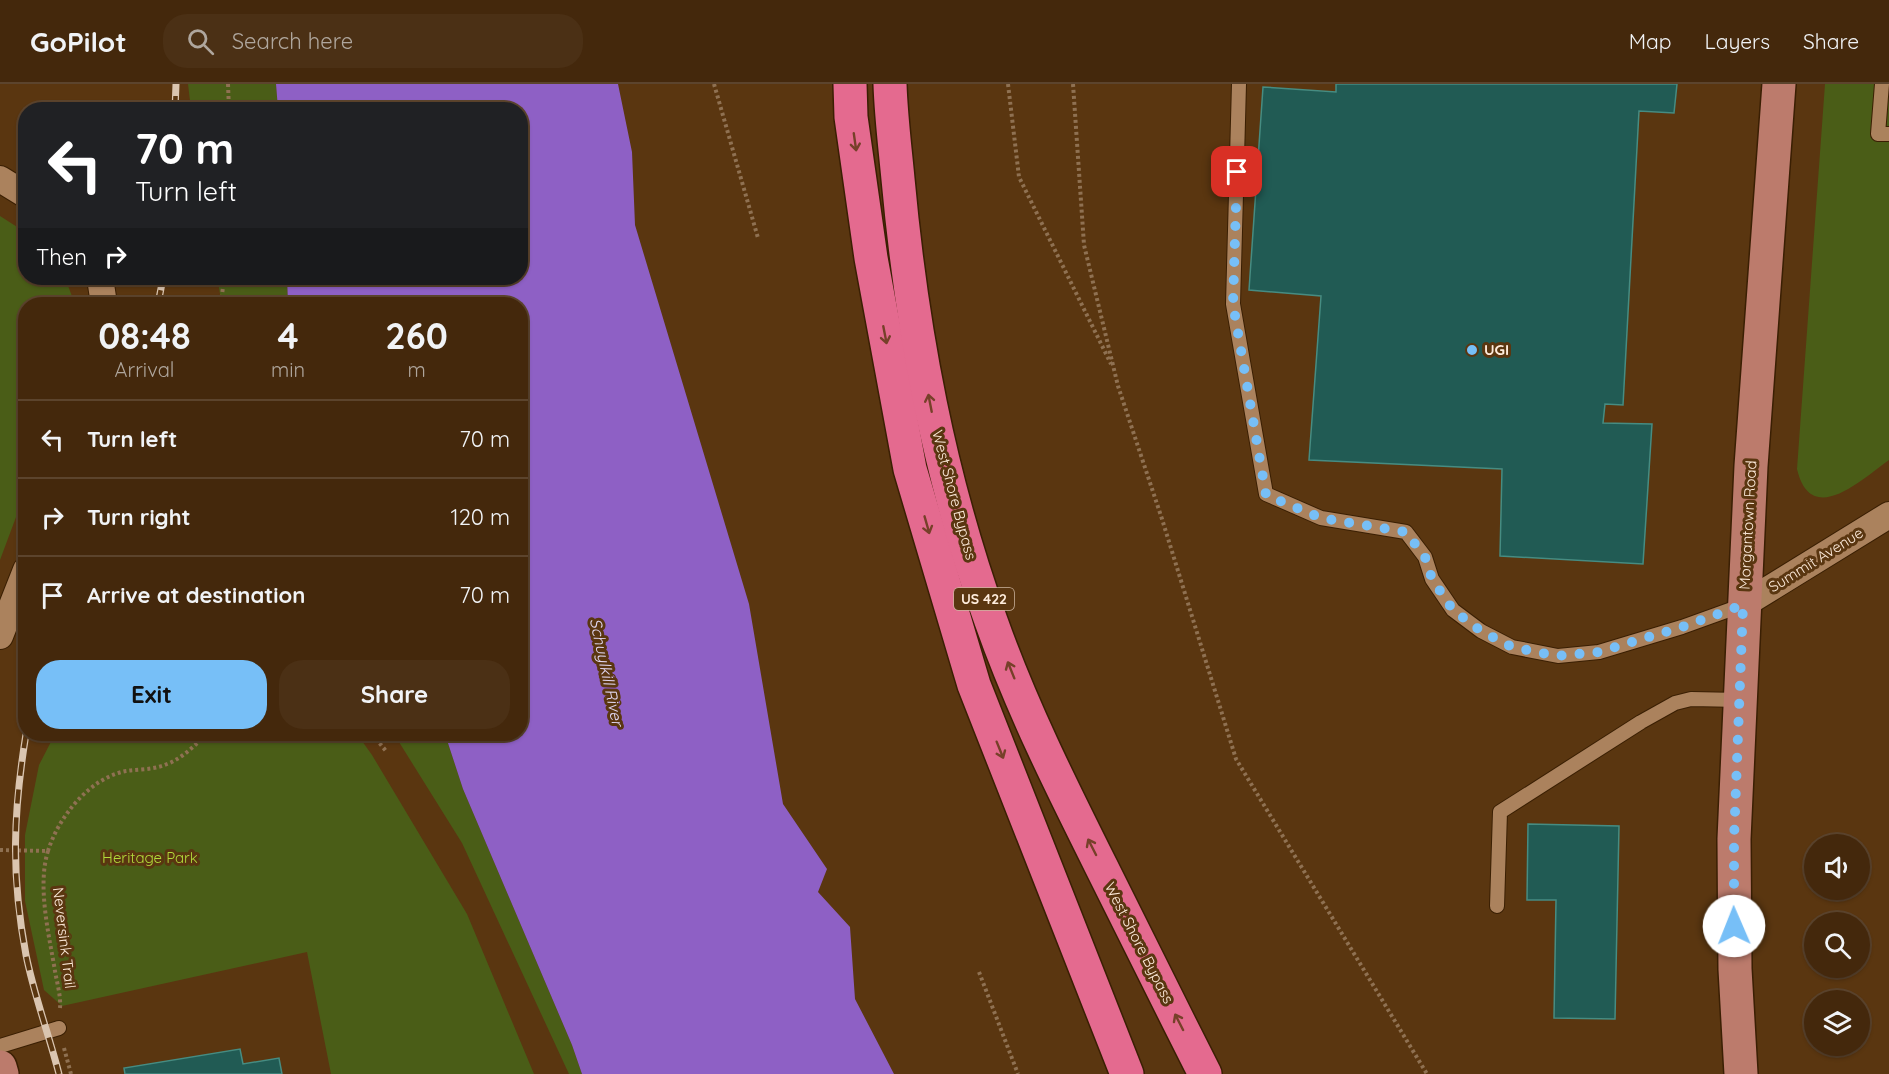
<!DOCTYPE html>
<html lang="en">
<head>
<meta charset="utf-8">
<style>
	:root { --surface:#44280c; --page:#4b3015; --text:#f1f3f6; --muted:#afa69d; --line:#5c442d; --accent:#77bff7 }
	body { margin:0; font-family:Quicksand,sans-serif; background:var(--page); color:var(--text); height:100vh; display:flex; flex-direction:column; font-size:22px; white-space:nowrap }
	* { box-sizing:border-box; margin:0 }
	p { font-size:20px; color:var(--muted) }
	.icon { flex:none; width:33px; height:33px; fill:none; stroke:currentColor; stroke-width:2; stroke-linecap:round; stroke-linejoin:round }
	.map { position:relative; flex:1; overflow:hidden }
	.drawer { position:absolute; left:18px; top:213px; width:510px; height:444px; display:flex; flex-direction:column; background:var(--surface); border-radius:24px; box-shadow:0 2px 4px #0004,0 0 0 2px var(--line) }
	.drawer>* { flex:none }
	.hud { position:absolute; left:18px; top:18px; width:510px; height:183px; border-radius:24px; box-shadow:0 2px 4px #0004,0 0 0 2px var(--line); background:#202124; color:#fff; overflow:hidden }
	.controls { position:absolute; left:1804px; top:750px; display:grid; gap:12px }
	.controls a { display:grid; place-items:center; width:66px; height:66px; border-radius:50%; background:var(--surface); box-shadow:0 2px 4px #0004,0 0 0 2px var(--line); font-size:30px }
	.pin { position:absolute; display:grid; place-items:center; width:51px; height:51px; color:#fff; margin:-26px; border-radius:12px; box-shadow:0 3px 9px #0006 }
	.me { position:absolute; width:66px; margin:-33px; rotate:359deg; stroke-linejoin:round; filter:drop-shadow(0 0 4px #0008) }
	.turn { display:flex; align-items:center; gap:21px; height:126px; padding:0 18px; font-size:27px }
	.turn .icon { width:78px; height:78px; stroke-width:2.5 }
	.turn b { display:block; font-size:42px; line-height:51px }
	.then { display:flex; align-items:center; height:57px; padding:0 18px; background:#0003; gap:12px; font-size:22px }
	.eta { display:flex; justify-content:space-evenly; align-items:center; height:102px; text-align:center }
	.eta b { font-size:36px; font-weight:700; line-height:42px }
	.cta { display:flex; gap:12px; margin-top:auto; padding:12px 18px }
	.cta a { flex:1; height:69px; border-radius:24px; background:var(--accent); color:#111; font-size:24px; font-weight:700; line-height:69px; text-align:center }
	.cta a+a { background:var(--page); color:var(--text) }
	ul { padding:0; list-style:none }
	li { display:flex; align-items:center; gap:18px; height:78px; padding:0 18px; border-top:2px solid var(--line) }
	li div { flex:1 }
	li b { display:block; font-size:22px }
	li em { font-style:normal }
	header { display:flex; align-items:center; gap:36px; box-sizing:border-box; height:84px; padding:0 30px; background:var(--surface); border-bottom:2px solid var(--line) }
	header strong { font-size:28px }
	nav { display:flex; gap:33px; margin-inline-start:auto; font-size:21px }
	.search { width:420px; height:54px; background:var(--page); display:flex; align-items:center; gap:15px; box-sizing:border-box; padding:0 21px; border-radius:24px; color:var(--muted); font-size:22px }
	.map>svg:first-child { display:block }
</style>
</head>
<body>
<header>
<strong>GoPilot</strong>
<div class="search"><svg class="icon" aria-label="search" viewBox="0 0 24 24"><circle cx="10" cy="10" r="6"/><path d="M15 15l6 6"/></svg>Search here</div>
<nav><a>Map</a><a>Layers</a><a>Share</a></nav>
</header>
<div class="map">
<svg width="1889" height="990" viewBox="0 0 1889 990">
	<rect width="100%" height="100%" fill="#5a3610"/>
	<g fill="#4a5d17">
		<path d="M188 0H276L278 25H191Z"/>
		<path d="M1825 0H1889V376C1861 396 1811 444 1797 385Z"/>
		<path d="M0 132 25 148 26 194H65L75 220H26L25 409 0 476Z"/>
		<path d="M217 194H287L288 220H222Z"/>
		<path d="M55 650H357L372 671 467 830 534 990H331L307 868 62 922 44 906 25 817V751L39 681Z"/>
		<path d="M394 650H445L463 705 572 961 582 990H569L462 759Z"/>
	</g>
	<path fill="#8e60c5" d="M276 0H618L632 68 635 141 749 520 783 720 827 785 818 808 850 843 855 915 894 990H582L572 961 463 705 445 650H520V220H288L287 194H520V26L278 25Z"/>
	<g fill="#215b54" stroke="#468c82" stroke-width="1.5">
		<path d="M1336 0H1677L1674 29 1639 27 1623 321 1605 320 1603 339 1652 340 1643 480 1500 472 1502 385 1309 376 1321 212 1249 206 1263 3 1336 8Z"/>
		<path d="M1528 740 1619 742 1615 935 1554 934 1556 816H1527Z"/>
		<path d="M240 965 243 980 279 974 282 990H125L124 984Z"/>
	</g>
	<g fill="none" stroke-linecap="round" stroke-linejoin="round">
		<g stroke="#3a1f03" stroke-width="16">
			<g id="lane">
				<path d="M1239 0 1233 220 1266 410 1321 434 1406 448 1425 473 1432 495 1453 526 1481 547 1512 563 1558 572 1599 568 1682 543 1743 521"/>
				<path d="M1882 0 1878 50H1889"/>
				<path d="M1497 822 1500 728 1641 638 1675 619 1691 615 1740 616"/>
				<path d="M0 962 59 944"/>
			</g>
		</g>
		<g stroke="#3a1f03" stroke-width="28">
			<g id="street">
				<path d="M0 95 26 111"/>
				<path d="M100 194 104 220"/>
				<path d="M1743 521 1889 431"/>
				<path d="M0 552 26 486"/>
			</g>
		</g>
		<g stroke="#3a1f03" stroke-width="36">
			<g id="secondary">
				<path d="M0 983 2 990"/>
				<path d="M1741 990 1735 885 1734 755 1751 382 1779 0"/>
			</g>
		</g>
		<g stroke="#3a1f03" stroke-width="36">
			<g id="highway">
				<path d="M850 0 851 33 871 174 910 385 974 601 1127 990"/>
				<path d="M890 0C891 32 895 63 898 95 912 248 939 392 991 537 1021 622 1061 702 1101 782 1136 852 1170 921 1205 990"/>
			</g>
		</g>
		<g stroke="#8f7152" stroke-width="4" stroke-dasharray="3 3" stroke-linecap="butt">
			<path d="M228 0 229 26"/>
			<path d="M714 0 758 154"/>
			<path d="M1008 0 1019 93 1111 280"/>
			<path d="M1073 0 1084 161 1118 302 1162 435 1236 675 1427 990"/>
			<path d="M221 220 224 194"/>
			<path d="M372 650 386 667"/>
			<path d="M0 766 48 767C37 802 49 851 55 887 57 899 61 912 60 924"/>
			<path d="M48 767C58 734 89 694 126 687 139 685 154 686 167 680 183 674 195 661 207 650"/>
			<path d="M979 888 1018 990"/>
			<path d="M64 964 71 990"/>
		</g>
		<use href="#lane" stroke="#ab825d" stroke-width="14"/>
		<use href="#street" stroke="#ab825d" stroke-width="26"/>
		<use href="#secondary" stroke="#bc7b6c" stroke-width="33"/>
		<use href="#highway" stroke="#e46a8f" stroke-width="33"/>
		<g stroke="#dac5b0" stroke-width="7">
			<g id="rail">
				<path d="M175 26 176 0"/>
				<path d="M158 220 163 194"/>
				<path d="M26 650C13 730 11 791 26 871 34 911 49 951 59 990"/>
			</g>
		</g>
		<use href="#rail" stroke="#5a3610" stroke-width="4.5" stroke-dasharray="14" stroke-linecap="butt"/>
	</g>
	<defs><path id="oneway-shaft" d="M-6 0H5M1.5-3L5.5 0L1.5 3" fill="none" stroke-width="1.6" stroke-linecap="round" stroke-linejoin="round" transform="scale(1.5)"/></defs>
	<g stroke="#764029">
		<use href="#oneway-shaft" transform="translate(855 58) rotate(82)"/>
		<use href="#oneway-shaft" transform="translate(885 251) rotate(79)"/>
		<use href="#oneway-shaft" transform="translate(930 319) rotate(-101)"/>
		<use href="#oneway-shaft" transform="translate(927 441) rotate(74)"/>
		<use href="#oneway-shaft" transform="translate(1011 586) rotate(-112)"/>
		<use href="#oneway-shaft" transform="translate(1000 666) rotate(68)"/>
		<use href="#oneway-shaft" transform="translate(1092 763) rotate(-117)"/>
		<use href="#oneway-shaft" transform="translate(1179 938) rotate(-117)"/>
	</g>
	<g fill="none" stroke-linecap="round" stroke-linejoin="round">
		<path stroke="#77bff7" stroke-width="10" stroke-dasharray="0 18" d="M1237 88 1233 220 1266 411 1321 434 1406 448 1425 473 1432 495 1453 526 1481 547 1512 563 1557 572 1599 568 1682 543 1743 521 1734 755V842"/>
	</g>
	<circle fill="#77bff7" stroke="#5a3610" stroke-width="2" cx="1472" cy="266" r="6"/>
	<g text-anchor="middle" stroke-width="6" stroke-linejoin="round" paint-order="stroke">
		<rect fill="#5a3610" stroke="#cdb59f" stroke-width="1.5" x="954" y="504" width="60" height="22" rx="4.5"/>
		<g font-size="14" font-weight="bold" fill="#feecdc">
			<text x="984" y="520">US 422</text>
		</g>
		<g font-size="15" font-weight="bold" fill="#feecdc" stroke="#5a3610" text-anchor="start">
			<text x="1484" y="271">UGI</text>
		</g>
		<g font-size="15" fill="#feecdc" stroke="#5a3610">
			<text transform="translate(954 411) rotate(75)" y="5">West Shore Bypass</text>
			<text transform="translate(1748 441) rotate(-87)" y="5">Morgantown Road</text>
			<text transform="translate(1816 476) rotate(-32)" y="5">Summit Avenue</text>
			<text transform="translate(64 854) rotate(83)" y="5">Neversink Trail</text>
			<text transform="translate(1139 859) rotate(63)" y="5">West Shore Bypass</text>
		</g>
		<g font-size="15" fill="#b2db3b" stroke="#5a3610">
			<text x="150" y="779">Heritage Park</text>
		</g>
		<g font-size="16" font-style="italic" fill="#e1d7f1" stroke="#5a3610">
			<text transform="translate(607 588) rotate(78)" y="6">Schuylkill River</text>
		</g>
	</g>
</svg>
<div class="controls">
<a><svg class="icon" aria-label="sound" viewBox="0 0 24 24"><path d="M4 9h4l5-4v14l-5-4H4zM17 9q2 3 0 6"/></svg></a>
<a><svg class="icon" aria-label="search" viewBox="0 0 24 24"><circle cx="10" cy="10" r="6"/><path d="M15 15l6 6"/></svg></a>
<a><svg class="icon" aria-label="layers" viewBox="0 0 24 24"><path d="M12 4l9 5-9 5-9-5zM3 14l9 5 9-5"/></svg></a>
</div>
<div class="pin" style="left:1237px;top:88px;background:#d93025"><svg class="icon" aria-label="arrive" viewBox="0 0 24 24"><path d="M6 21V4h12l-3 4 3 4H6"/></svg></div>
<svg class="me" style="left:1734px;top:842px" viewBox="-20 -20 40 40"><circle r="19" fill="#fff"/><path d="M0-13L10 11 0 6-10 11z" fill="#77bff7"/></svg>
<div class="hud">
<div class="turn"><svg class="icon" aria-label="left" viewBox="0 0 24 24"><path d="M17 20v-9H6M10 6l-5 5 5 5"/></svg><div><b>70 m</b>Turn left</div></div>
<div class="then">Then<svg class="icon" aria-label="right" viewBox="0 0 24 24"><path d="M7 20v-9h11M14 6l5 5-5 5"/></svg></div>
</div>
<section class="drawer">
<div class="eta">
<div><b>08:48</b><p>Arrival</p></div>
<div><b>4</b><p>min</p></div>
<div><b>260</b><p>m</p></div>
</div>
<ul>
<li><svg class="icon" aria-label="left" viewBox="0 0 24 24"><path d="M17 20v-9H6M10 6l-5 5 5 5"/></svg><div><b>Turn left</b></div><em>70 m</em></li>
<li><svg class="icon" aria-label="right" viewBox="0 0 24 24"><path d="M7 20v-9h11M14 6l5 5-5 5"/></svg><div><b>Turn right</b></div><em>120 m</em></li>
<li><svg class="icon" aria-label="arrive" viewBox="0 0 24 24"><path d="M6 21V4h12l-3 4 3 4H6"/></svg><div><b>Arrive at destination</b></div><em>70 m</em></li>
</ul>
<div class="cta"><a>Exit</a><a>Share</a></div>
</section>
</div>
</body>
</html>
